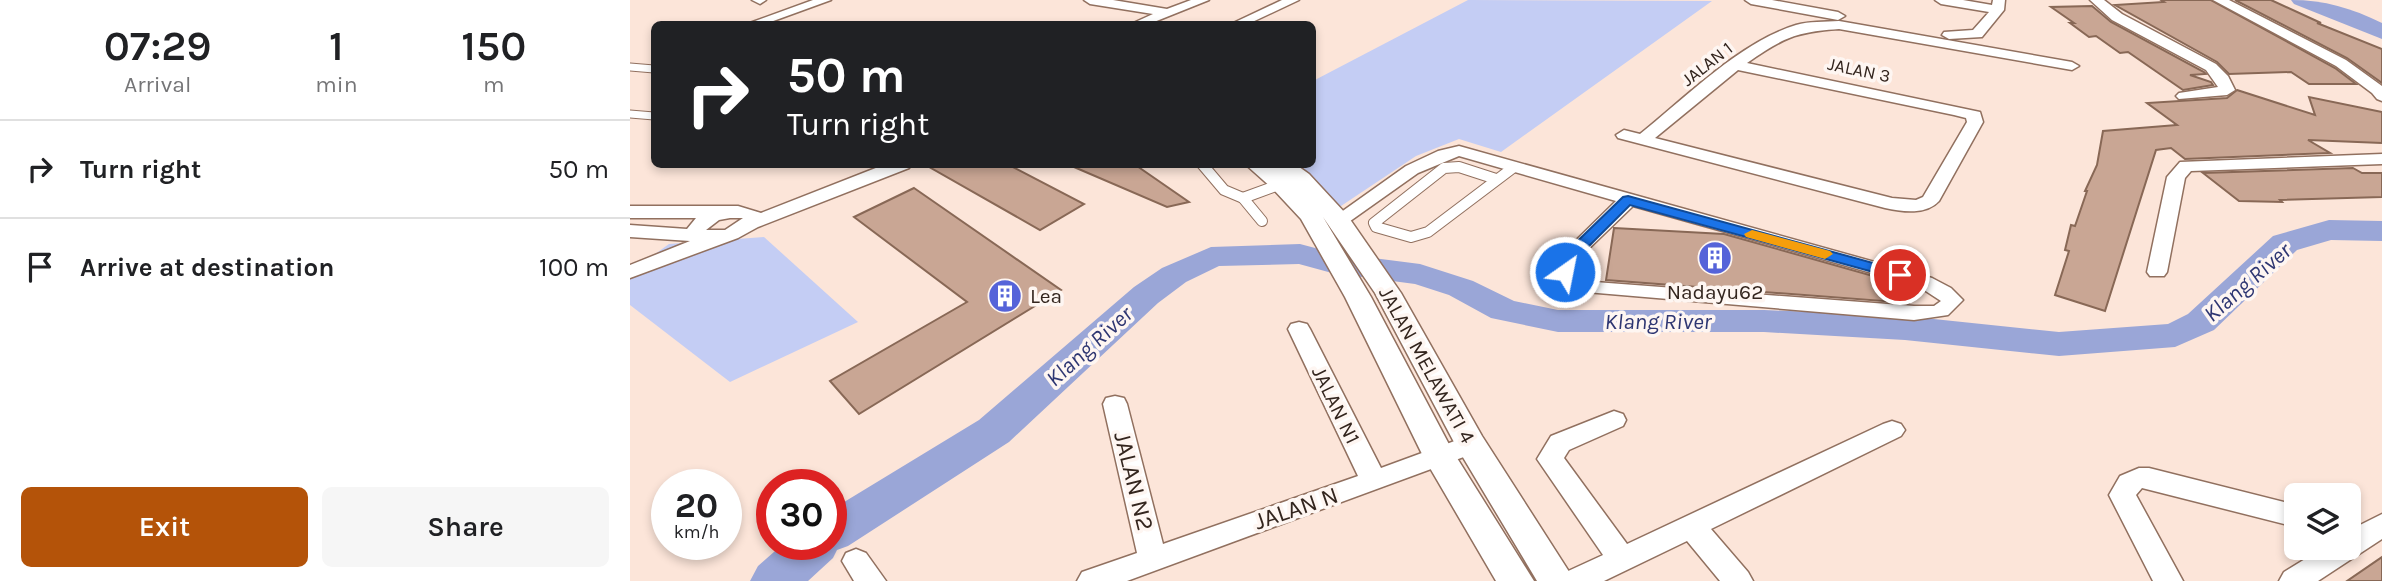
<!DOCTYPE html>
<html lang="en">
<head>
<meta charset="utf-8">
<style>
	:root { --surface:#fff; --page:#f6f6f6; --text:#202124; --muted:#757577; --line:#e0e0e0; --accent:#b45309 }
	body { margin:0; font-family:Karla,sans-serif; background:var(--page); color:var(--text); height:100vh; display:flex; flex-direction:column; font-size:26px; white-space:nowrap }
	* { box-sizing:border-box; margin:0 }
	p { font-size:23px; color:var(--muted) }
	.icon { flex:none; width:38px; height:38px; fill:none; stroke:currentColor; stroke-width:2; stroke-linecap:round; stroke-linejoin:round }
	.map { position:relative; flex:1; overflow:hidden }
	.details { display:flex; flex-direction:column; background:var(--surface); width:630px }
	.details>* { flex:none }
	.guide { position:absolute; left:21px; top:21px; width:665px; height:147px; border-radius:10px; box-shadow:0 4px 10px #0003; background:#202124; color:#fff; overflow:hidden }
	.controls { position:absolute; left:1654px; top:483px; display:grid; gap:14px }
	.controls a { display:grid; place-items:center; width:77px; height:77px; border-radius:10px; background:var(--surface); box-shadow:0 4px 10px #0003; font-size:35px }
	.speed { position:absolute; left:21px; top:469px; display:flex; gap:14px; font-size:35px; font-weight:700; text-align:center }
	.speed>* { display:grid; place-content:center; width:91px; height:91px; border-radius:50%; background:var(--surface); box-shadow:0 4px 10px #0003; line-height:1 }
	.speed small { font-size:18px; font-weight:400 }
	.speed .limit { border:10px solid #d22; background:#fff; color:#111 }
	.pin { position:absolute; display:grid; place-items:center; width:60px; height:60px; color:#fff; margin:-30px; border:4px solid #fff; border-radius:50%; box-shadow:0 2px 7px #0007 }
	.me { position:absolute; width:77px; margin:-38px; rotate:33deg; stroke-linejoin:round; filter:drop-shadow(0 0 5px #0008) }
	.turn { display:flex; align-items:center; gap:24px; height:147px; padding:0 21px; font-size:32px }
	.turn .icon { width:91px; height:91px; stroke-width:2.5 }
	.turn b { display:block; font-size:49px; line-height:60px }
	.eta { display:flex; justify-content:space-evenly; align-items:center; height:119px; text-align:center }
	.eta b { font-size:42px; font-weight:600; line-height:49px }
	.action { display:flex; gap:14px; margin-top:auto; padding:14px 21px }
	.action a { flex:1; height:80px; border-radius:10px; background:var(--accent); color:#fff; font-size:28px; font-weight:600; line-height:80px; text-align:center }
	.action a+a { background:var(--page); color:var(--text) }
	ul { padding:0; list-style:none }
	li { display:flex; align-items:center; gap:21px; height:98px; padding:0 21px; border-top:2px solid var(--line) }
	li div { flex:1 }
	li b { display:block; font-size:26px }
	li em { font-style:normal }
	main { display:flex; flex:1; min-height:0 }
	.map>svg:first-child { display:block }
</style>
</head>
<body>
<main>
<section class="details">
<div class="eta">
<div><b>07:29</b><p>Arrival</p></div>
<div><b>1</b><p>min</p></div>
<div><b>150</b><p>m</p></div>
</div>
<ul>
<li><svg class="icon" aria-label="right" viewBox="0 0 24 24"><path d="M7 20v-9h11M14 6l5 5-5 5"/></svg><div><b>Turn right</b></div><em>50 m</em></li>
<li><svg class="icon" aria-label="arrive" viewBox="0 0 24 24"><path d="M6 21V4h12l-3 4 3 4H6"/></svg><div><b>Arrive at destination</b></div><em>100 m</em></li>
</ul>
<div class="action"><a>Exit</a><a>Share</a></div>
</section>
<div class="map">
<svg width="1752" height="581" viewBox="0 0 1752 581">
	<rect width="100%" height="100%" fill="#fce5d9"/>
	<g fill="#c4cdf4">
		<path d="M838 0 1082 1 871 152 829 139 786 156 708 208 670 165 682 164 683 81Z"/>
		<path d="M134 237 228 322 100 382 0 305V272L39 244Z"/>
	</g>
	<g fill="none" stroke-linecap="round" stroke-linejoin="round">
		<g fill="#9aa6d7" fill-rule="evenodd">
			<path d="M1661 0C1695 0 1721 8 1752 23V39L1664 4Z"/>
			<path d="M1699 220 1752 221V241L1701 240 1667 250 1584 330 1545 347 1429 356 1275 340 1134 332H928L861 318 819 295 785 284 702 273 669 264 589 266 556 282 528 303 379 442 218 546 207 550 203 558 178 581H120L128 566 153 544H201V510L349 420 504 287 532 268 581 247 670 244 704 253 790 264 843 281 884 301 928 310H1134L1275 316 1429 332 1538 324 1558 314 1643 236Z"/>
		</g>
	</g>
	<g fill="#c9a694" stroke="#886856" stroke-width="2">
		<path d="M1531 0H1581L1705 68 1726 84H1679L1661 72 1599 74 1587 62 1485 5 1534 2Z"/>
		<path d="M1605 0H1641L1691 23H1687L1752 49V83L1717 58Z"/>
		<path d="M1462 6 1481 22 1574 72 1576 74 1560 75 1581 82 1583 85 1553 90 1498 52 1490 53 1466 36 1459 37 1440 23H1444L1421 7Z"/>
		<path d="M1607 90 1685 115 1679 97 1752 112V143L1678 140 1700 153 1555 159 1541 148 1526 150 1475 311 1425 295 1439 251 1435 250 1441 225 1445 226 1457 191H1455L1467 165 1473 131 1547 125 1517 103 1597 98Z"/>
		<path d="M294 164H377L454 204 410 230Z"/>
		<path d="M437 164H504L559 202 537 207Z"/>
		<path d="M1723 168 1732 173H1752V197L1650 200 1652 202 1609 201 1573 173Z"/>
		<path d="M284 188 431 290 229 414 200 381 337 302 224 217Z"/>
		<path d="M984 228 1094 234 1275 285 1279 303 976 280Z"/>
		<path d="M1752 557V581H1717Z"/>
	</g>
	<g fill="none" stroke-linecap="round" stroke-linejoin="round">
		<g stroke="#91705f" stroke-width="9">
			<g id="service-far1">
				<path d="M0 67 24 69"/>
				<path d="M0 114 24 116"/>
			</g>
		</g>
		<g stroke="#91705f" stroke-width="12">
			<g id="service">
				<path d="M572 164 594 190 613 198 632 221"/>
				<path d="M866 179 829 167 814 168 744 223 746 227 781 237 798 232 884 167"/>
				<path d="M613 198 651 184"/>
			</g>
		</g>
		<g stroke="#91705f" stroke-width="3">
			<g id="minor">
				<path d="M122 0H136L130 4Z"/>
				<path d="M183 0H201L135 24H117Z"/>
				<path d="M454 0H483L537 9 561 0H579L519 24H501L523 14 460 4Z"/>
				<path d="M652 0H669L618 24H601Z"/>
				<path d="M1115 0H1142L1208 12 1215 16 1208 20 1121 4Z"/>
				<path d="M1305 0H1333L1362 5 1363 0H1375L1374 10 1352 37 1319 39 1312 35 1314 32 1343 30 1359 12 1311 4Z"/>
				<path d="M1460 0H1474L1492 14 1586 64 1598 76 1605 90 1597 95 1549 99 1546 96 1549 93 1588 87 1576 70 1482 20Z"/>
				<path d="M1583 0H1599L1716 60 1752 86V101L1747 99 1742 93 1706 66Z"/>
				<path d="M1209 21 1442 62 1449 66 1442 70 1209 29C1165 32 1153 38 1117 63L1350 112 1353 122 1309 201C1296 215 1273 212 1255 208L988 138 986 135 994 130 1010 134C1055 98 1110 42 1166 25 1179 21 1195 22 1209 21ZM1108 70 1324 115 1336 118 1337 122 1293 197 1286 200 1262 198 1025 138Z"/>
				<path d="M829 146 1302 278 1321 288 1333 300 1318 315 1284 320 956 292 937 286 925 272V261L986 201 829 156 788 173 716 224H702L700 220 776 166 808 151ZM1003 206 1288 286 1311 301 1304 306H1284L965 282 951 278 945 271V262Z"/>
				<path d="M1752 154V164L1561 171 1555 178 1537 272 1534 276H1520L1517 272 1537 177 1550 162Z"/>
				<path d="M256 164H281L279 168 128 227 108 238 0 278V265L60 241 0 237V225L57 229 66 218H0V206H108L131 213ZM100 218H113L95 230H76L89 220Z"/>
				<path d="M669 322 677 324 680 329 751 468 841 435 850 437 854 444 850 451 497 581H447L452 572 507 553 473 404 476 398 485 396 494 398 497 404 533 544 728 476 658 329 661 324Z"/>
				<path d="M984 411 993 414 996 420 993 426 939 450 934 458 997 544 1253 424 1262 421 1271 424 1275 430 1271 436 1081 529 1118 572 1123 581H1090L1057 541 974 581H931L936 572 973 555 907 459 921 436Z"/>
				<path d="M1509 468H1519L1666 505V527L1512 488 1506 495 1553 581H1523L1479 495 1490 476Z"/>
				<path d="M1752 514V539L1688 581H1649L1654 572 1693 548H1718V531Z"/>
				<path d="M226 549 236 553 256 581H224L212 561 216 553Z"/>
			</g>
		</g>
		<g stroke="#91705f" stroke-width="3">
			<path id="tertiary" d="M615 164H665L679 174 717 215 771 293 852 436 945 581H907L825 444 745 293 693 217 741 297 822 450 904 581H866L793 456 715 297 671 219 643 189Z"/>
		</g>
		<use href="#service-far1" stroke="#fff" stroke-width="7"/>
		<use href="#service" stroke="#fff" stroke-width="10"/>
		<use href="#minor" fill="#fff" fill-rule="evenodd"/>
		<use href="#tertiary" fill="#fff" fill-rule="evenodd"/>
	</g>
	<path fill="#1a73e8" stroke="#114b97" stroke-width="2" d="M998 196 1276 272 1278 275 1270 280 1265 278 1000 205 943 262 941 275H930L927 272 930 258 993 197Z"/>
	<path fill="#f59e0b" d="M1122 230 1200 251 1203 254 1195 259 1116 237 1114 234Z"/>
	<defs>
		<g id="building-disc" transform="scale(1.75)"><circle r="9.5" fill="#5563d9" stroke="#fef6f2"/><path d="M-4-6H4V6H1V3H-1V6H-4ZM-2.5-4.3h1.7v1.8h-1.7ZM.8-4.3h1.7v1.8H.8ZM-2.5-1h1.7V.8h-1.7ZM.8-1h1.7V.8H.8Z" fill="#fff"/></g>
	</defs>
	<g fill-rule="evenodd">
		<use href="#building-disc" x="1085" y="258"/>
		<use href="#building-disc" x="375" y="296"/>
	</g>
	<g text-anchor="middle" stroke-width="7" stroke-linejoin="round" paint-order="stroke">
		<g font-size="18" fill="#33251e" stroke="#fef6f2">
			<text transform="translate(1077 64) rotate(-38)" y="6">JALAN 1</text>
			<text transform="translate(1229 70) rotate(12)" y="6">JALAN 3</text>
		</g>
		<g font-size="21" fill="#33251e" stroke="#fef6f2">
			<text x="1085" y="299">Nadayu62</text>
			<text x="400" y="303" text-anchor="start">Lea</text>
		</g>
		<g font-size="21" fill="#33251e" stroke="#fef6f2">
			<text transform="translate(797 365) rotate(61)" y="7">JALAN MELAWATI 4</text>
			<text transform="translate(706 405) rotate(64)" y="7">JALAN N1</text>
		</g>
		<g font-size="23" font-style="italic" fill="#2e3672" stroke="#fef6f2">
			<text transform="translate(1617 282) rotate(-41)" y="8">Klang River</text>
			<text x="1028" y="329">Klang River</text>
			<text transform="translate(459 346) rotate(-42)" y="8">Klang River</text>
		</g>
		<g font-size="24" fill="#33251e" stroke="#fef6f2">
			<text transform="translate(504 481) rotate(76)" y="8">JALAN N2</text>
			<text transform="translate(666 508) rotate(-19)" y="8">JALAN N</text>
		</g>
	</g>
</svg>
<div class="controls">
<a><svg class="icon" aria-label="layers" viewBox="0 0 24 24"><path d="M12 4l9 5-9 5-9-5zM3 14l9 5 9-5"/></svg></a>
</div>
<div class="speed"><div>20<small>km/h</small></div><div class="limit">30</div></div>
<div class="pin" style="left:1270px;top:275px;background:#d93025"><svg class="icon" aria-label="arrive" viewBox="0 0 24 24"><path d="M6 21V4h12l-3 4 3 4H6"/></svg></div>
<svg class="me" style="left:935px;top:272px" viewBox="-20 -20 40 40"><circle r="17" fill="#1a73e8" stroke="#fff" stroke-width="3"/><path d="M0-11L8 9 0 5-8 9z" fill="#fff"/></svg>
<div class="guide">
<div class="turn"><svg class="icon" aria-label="right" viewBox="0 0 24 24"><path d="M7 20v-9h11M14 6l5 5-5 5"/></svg><div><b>50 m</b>Turn right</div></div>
</div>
</div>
</main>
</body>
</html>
